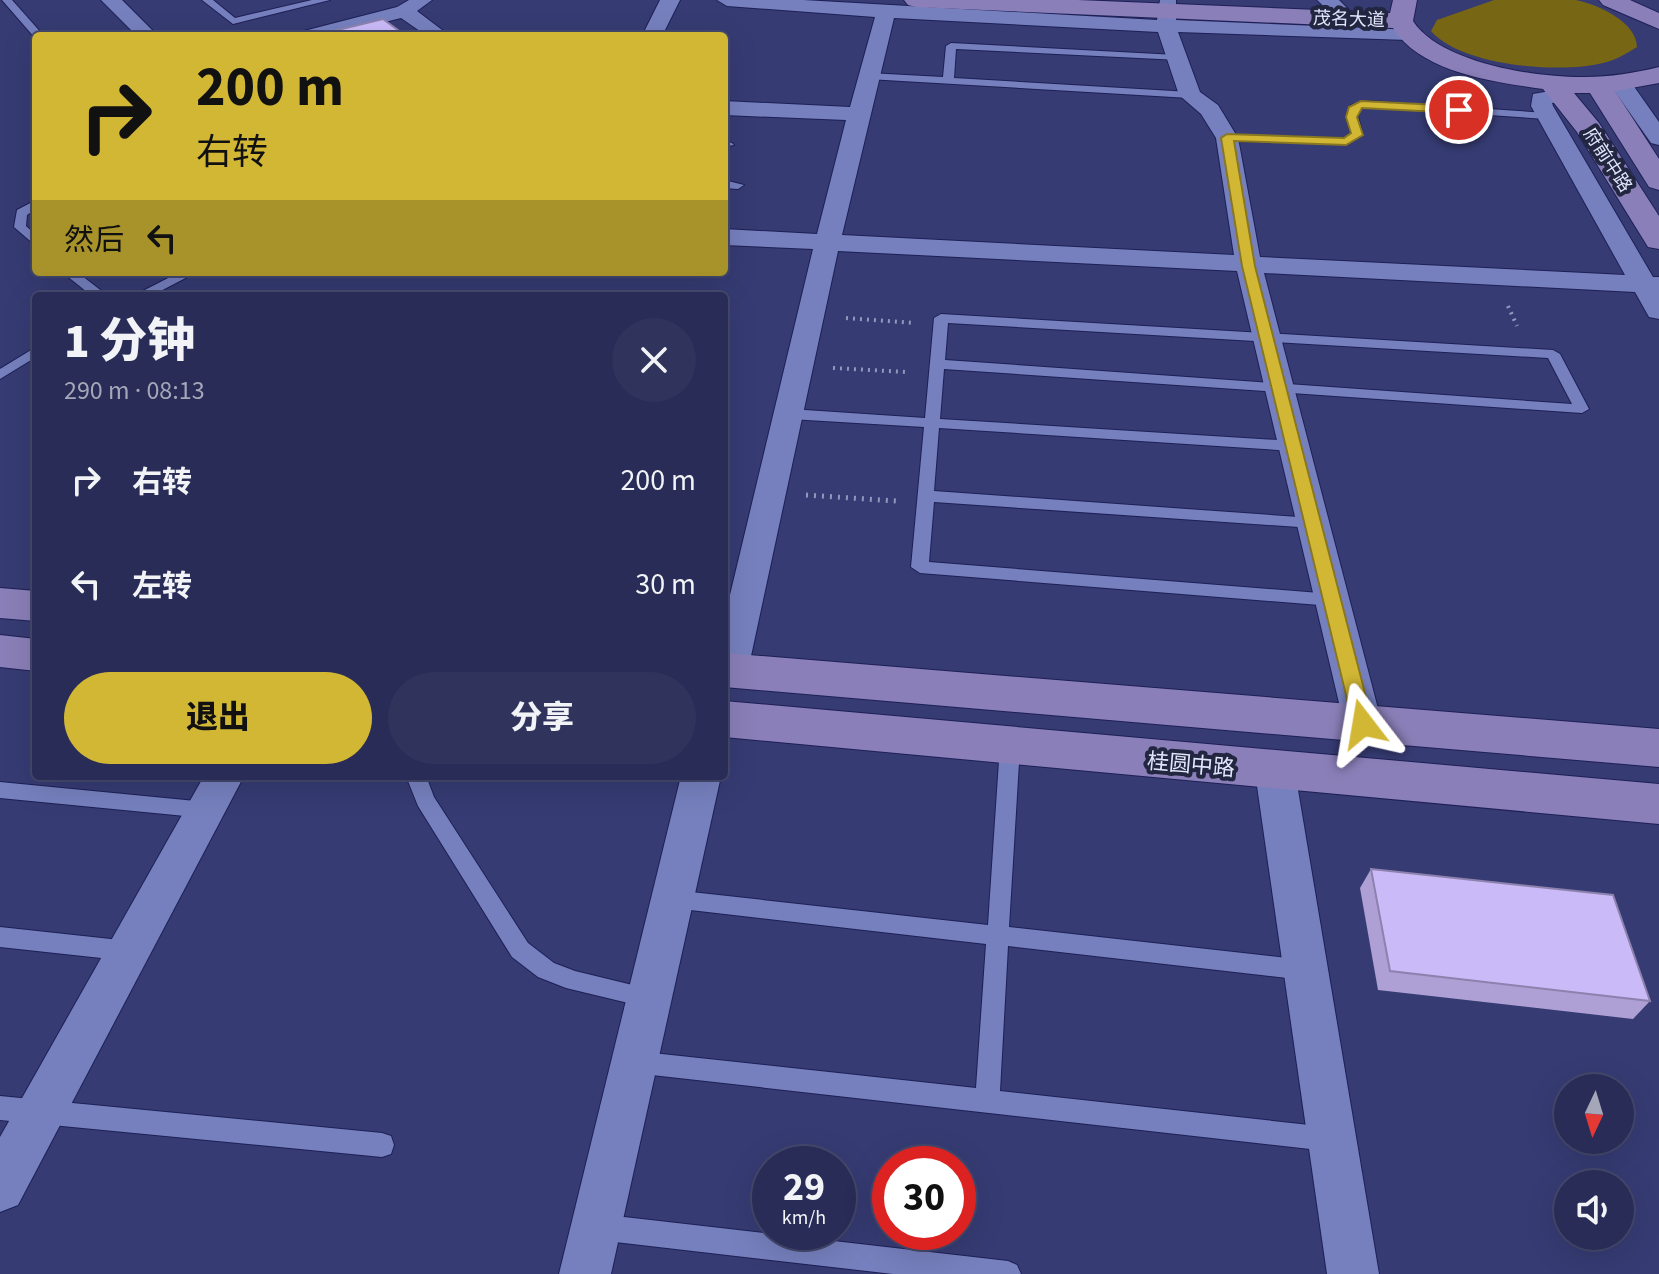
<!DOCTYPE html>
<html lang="zh">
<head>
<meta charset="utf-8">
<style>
	:root { --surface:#282c56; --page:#30345c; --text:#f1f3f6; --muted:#a5a7b9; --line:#44486c; --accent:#d2b735 }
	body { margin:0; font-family:"Source Sans 3","Noto Sans SC",sans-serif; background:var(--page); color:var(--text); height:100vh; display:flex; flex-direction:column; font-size:30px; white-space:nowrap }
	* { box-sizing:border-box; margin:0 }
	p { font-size:26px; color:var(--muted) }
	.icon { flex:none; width:44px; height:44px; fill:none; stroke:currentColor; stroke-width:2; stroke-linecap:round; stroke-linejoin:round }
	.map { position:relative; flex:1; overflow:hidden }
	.panel { position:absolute; left:32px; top:292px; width:696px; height:488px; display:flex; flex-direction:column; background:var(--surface); border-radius:8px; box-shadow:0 8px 32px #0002,0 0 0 2px var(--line) }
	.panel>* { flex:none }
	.banner { position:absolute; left:32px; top:32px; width:696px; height:244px; border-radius:8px; box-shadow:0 8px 32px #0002,0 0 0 2px var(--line); background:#d2b735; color:#111; overflow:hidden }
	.needle { width:52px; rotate:184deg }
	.fabs { position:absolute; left:1554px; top:1074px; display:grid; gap:16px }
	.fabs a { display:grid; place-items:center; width:80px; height:80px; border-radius:50%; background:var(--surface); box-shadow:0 8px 32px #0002,0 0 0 2px var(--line); font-size:40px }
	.speed { position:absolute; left:752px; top:1146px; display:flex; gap:16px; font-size:40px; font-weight:700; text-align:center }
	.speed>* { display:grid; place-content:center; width:104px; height:104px; border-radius:50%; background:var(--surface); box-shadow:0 8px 32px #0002,0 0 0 2px var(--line); line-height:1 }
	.speed small { font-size:20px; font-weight:400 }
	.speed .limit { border:12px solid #d22; background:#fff; color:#111 }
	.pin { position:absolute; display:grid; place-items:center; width:68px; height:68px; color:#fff; margin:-34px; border:4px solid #fff; border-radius:50%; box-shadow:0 2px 8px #0007 }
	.me { position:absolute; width:88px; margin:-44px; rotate:346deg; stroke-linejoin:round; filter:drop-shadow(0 0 6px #0008) }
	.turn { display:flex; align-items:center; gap:28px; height:168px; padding:0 32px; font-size:36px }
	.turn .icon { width:104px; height:104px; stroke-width:2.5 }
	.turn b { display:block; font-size:56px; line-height:68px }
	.then { display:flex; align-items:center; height:76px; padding:0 32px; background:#0003; gap:16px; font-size:30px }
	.round { display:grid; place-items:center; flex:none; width:84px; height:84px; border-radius:42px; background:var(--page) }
	.overview { display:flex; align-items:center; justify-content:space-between; height:136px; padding:0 32px }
	h1 { font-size:48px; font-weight:800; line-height:60px }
	.button { display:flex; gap:16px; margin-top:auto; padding:16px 32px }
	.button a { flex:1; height:92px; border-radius:48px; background:var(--accent); color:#111; font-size:32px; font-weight:800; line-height:92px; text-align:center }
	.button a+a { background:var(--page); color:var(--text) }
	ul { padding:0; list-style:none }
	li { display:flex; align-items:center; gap:24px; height:104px; padding:0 32px }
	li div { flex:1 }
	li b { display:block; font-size:30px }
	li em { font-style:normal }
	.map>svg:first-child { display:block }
</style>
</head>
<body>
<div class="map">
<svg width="1659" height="1274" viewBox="0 0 1659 1274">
	<rect width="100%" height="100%" fill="#363b73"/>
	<path fill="#776614" d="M1494 0C1520 0 1550 0 1576 0 1597 4 1637 22 1637 47 1626 54 1616 60 1603 63 1560 74 1461 66 1431 31L1437 20Z"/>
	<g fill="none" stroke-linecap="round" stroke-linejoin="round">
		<g stroke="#1e2056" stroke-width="2">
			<g id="lane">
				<path d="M2 0H12L44 36 35 38Z"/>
				<path d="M202 0H213L235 18 312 0H330L233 24Z"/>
				<path d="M951 43 1176 55 1181 58 1180 60 956 49 954 78 1190 92 1195 95 1190 98 868 79 863 76 868 73 943 77 946 46Z"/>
				<path d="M1370 101 1547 113 1553 116 1547 119 1370 107 1360 109 1358 117 1363 135 1346 144 1227 141 1221 138 1227 135 1344 138 1351 134 1346 117 1351 105Z"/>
				<path d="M724 141 732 143 734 145 724 147Z"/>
				<path d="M724 180 744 185 738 189 724 188Z"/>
				<path d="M36 200V209L27 215 26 226 36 235V246L14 227 17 210Z"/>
				<path d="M62 272H77L108 296H92Z"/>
				<path d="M180 272H197L151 296H133Z"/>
				<path d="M941 314 1553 350 1560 354 1589 409 1582 413 944 369 940 419 1294 441 1302 446 1294 451 939 428 934 491 1313 518 1321 523 1313 528 934 502 929 562 1332 594 1341 600 1332 606 920 573 911 567 924 427 790 419 782 414 790 409 925 418 934 318ZM948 323 1548 358 1572 404 945 360Z"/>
				<path d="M36 347V357L0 379V369Z"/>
				<path d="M1010 738 1017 741 1020 746 1009 927 1305 960 1313 963 1316 970 1313 977 1305 980 1008 946 1000 1091 1328 1127 1337 1130 1340 1139 1337 1148 1328 1151 634 1073 626 1070 622 1062 626 1054 634 1051 976 1088 986 944 673 908 665 906 662 899 665 892 673 890 988 925 1000 746 1003 741Z"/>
				<path d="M406 776H426L434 797 528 943 554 963 575 971 657 991 660 998 657 1005 649 1008 566 988 538 977 512 957 418 806Z"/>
				<path d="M0 782 206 802 213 804 216 810 213 816 206 818 0 798Z"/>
				<path d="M0 927 129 941 137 944 140 951 137 958 129 961 0 947Z"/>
				<path d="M0 1096 382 1133 391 1136 394 1145 391 1154 382 1157 0 1120Z"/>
				<path d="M598 1214 1008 1261 1017 1265 1021 1274H893L598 1240 589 1236 585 1227 589 1218Z"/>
			</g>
		</g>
		<g stroke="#1e2056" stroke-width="2">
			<g id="street">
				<path d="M101 0H122L158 36H137Z"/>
				<path d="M409 0H432L417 11 450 36H427L401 18 330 36H297L300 32 397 7Z"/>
				<path d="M660 0H680L662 36H642Z"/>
				<path d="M717 0H803L1157 20 1160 0H1176V20L1415 30 1418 34 1408 40 1178 32 1200 92 1218 105 1238 138 1260 257 1625 275 1531 106 1533 94 1562 89 1573 95 1570 100 1552 103 1553 106 1653 277H1659V319L1649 317 1635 292 1264 273 1382 724 1377 734 1363 739 1349 734 1344 724 1237 271 838 251 748 670 743 680 730 684 724 682V620L813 249 724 245V229L817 234 846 120 724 115V101L850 107 875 17 727 6ZM894 18 1158 32 1179 95 1201 114 1216 138 1234 255 842 235Z"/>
				<path d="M1317 0H1339L1348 9 1338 15 1331 13Z"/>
				<path d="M1620 77 1628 78 1659 122V145L1651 143 1609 83Z"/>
				<path d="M1275 756 1289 761 1295 772 1379 1274H1327L1255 772 1261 761Z"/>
				<path d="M204 776H244L18 1205 0 1212V1137Z"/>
				<path d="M681 776H721L611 1274H559Z"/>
			</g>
		</g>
		<g stroke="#1e2056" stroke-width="2">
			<g id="secondary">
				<path d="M904 0H1078L1390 13 1393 0H1417L1413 21C1440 63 1537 78 1585 77 1610 77 1635 73 1659 67V83L1615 91 1659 159V190L1649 187 1590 93H1574L1599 123 1659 216V249L1648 247 1577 132 1543 89C1495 82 1421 73 1393 28L916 7 908 5Z"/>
				<path d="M1599 0H1630L1659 13V29L1603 5Z"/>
				<path d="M0 588 36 591V621L0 618Z"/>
				<path d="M0 635 36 639V671L0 667Z"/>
				<path d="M724 653 1659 729V767L724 687Z"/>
				<path d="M724 701 1659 784V824L724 737Z"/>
			</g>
		</g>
		<g stroke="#9297bc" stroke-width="4" stroke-dasharray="2 5" stroke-linecap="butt">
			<path d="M1508 306 1517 326"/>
			<path d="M846 318 915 323"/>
			<path d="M833 368 907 372"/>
		</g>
		<path stroke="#9297bc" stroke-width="5" stroke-dasharray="2 6" stroke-linecap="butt" d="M806 495 896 501"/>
		<use href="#lane" fill="#7680be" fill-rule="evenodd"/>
		<use href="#street" fill="#7680be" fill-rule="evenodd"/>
		<use href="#secondary" fill="#8a7fb8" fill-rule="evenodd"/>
	</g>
	<path fill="#aea0d5" d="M1371 869 1650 1001 1633 1019 1378 990 1360 888Z"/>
	<g fill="#cabaf8" stroke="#8d82ae" stroke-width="2">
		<path d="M383 19 406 36H313Z"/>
		<path d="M1371 869 1613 895 1650 1001 1390 971Z"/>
	</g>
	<path fill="#d2b735" stroke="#872" stroke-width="2" d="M1361 101 1459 106 1464 110 1459 113 1362 108 1357 117 1363 135 1346 145 1234 141 1255 266 1373 724 1370 729H1356L1353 724 1242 266 1221 138 1227 134 1344 138 1351 133 1346 117 1349 107Z"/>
	<g text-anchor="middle" stroke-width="8" stroke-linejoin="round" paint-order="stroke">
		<g font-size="18" fill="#e2e6fb" stroke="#222640">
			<text transform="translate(1349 19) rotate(2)" y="6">茂名大道</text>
			<text transform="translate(1608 160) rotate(57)" y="6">府前中路</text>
		</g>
		<g font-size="22" fill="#e2e6fb" stroke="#222640">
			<text transform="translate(1191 764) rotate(5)" y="8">桂圆中路</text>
		</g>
	</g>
</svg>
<div class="fabs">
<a><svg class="needle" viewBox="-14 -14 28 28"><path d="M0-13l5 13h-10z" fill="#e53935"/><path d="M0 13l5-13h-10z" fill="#a5a7b9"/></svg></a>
<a><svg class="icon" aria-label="sound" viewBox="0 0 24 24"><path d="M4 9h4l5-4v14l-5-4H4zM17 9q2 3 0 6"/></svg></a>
</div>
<div class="speed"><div>29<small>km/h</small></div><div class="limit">30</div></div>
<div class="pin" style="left:1459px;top:110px;background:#d93025"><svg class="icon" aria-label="arrive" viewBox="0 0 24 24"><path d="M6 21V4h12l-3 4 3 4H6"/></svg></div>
<svg class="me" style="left:1363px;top:724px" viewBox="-20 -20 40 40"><path d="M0-17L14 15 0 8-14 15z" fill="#d2b735" stroke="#fff" stroke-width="4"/></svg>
<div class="banner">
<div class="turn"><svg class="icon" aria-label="right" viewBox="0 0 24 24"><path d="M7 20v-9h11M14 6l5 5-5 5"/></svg><div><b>200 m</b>右转</div></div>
<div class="then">然后<svg class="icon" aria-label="left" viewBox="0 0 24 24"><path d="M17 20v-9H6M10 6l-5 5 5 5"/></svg></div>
</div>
<section class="panel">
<div class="overview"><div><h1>1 分钟</h1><p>290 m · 08:13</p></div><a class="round"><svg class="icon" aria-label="close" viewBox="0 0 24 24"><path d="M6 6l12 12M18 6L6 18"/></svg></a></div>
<ul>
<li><svg class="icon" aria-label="right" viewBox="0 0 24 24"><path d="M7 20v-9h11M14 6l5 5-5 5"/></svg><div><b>右转</b></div><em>200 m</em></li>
<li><svg class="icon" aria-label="left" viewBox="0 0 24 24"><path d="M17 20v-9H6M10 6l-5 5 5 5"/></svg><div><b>左转</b></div><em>30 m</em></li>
</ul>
<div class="button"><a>退出</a><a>分享</a></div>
</section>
</div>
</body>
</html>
